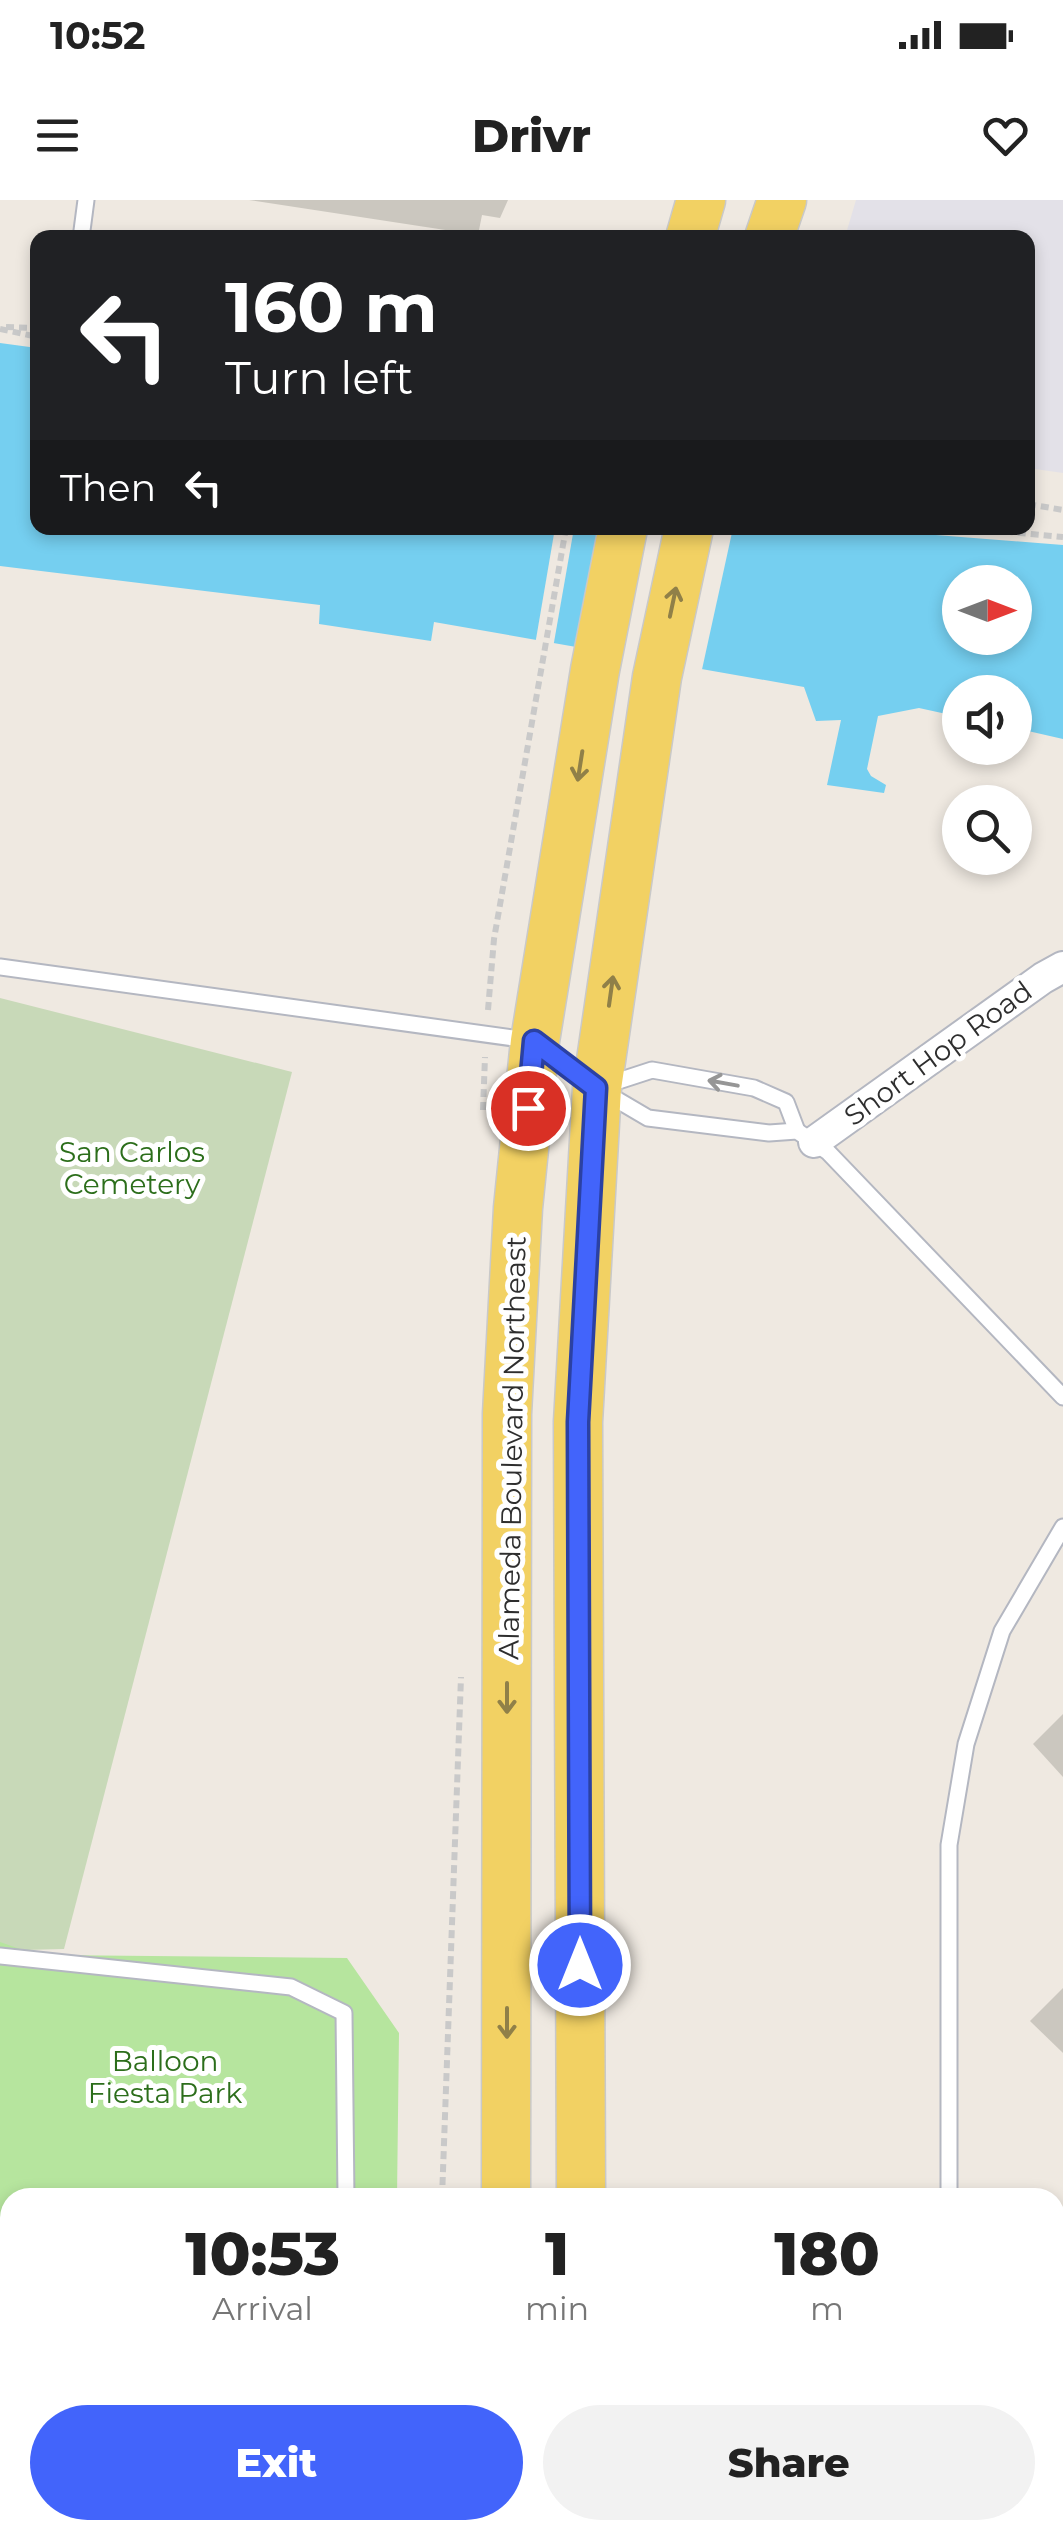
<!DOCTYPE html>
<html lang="en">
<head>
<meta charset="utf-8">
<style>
	:root { --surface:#fff; --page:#f2f2f2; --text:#222; --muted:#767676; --accent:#4264fb }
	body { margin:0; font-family:Montserrat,sans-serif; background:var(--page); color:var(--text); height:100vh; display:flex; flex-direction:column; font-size:38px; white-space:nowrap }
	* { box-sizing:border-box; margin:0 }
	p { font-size:32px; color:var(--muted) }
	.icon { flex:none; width:55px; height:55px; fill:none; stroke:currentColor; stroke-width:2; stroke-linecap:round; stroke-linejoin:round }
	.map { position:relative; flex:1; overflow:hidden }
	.drawer { position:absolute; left:0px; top:1988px; width:1065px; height:352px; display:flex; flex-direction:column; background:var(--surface); border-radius:30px 30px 0 0; box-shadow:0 5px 15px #0003 }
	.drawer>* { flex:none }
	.top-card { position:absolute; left:30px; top:30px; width:1005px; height:305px; border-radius:20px; box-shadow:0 5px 15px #0003; background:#202124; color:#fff; overflow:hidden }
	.needle { width:65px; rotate:90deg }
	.tools { position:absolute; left:942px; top:365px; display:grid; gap:20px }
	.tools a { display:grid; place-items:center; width:90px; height:90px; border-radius:50%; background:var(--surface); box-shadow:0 5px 15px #0003; font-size:50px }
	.pin { position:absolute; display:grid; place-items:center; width:85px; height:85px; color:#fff; margin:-42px; border:5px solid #fff; border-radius:50%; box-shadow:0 2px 10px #0007 }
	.me { position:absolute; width:110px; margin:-55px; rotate:0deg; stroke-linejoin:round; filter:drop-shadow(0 0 8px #0008) }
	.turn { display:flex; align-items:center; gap:35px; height:210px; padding:0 30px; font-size:45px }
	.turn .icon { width:130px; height:130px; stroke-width:2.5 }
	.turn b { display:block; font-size:70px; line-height:85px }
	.then { display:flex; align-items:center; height:95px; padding:0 30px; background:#0003; gap:20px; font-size:38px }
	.eta { display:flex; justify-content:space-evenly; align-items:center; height:170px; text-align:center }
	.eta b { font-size:60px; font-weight:800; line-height:70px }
	.primary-button { display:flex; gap:20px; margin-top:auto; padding:20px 30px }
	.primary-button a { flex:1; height:115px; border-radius:60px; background:var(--accent); color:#fff; font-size:40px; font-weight:800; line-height:115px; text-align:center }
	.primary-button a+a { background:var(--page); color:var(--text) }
	.status { display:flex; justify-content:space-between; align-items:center; height:70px; padding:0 50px; background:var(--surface); direction:ltr }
	.status svg { height:28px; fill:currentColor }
	header { display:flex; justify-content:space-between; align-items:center; height:130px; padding:0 30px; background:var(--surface); font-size:45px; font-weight:800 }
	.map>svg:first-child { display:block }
</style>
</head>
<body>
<div class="status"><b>10:52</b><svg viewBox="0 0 49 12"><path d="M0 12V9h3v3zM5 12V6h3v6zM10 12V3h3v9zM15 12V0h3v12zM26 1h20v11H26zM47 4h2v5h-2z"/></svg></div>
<header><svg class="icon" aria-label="menu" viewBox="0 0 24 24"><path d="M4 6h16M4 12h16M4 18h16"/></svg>Drivr<svg class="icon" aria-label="heart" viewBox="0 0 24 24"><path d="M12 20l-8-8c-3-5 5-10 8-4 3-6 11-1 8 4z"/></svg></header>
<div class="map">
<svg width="1063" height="2339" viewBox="0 0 1063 2339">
	<rect width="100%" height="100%" fill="#efe9e1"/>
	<path fill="#e3e1e8" d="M856 0H1063V273L1028 268V38L845 37Z"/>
	<path fill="#b6e59e" d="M0 1740 47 1755 347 1758 399 1833 397 1997 10 1998V2330H1055V2294L1063 2292V2339H0Z"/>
	<path fill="#c8d9b8" d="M0 798 292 872 64 1749 23 1750 0 1742Z"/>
	<path fill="#75cff0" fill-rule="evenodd" d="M0 143 37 148 38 328H847L1063 345V539L1015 528V492H960V517L919 508 878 516 867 569 871 576 886 585 884 593 827 585 841 520 816 521 804 487 434 422 431 441 319 424 320 405 0 366ZM960 382H1015V438H960Z"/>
	<g fill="#efe9e1">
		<path d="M555 328H574L553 448 535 445Z"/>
		<path d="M600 328H733L701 474 578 452Z"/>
	</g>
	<g fill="#cbc7bf">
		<path d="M249 0H508L500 18 482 15 478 35Z"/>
		<path d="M1063 1514V1577L1033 1544Z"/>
		<path d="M1063 1788V1853L1030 1821Z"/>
	</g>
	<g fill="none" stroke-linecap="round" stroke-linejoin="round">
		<g stroke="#b4b7c1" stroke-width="19">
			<g id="lane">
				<path d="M81 38 86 0"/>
				<path d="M0 767 535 841 597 888 648 918 769 933 797 931 828 952 1063 1197"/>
				<path d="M603 886 652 870 754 888 786 902 797 931"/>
				<path d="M0 1756 291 1787 344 1813 346 1998"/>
				<path d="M949 1998V1645L966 1544 1002 1431 1063 1327"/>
				<path d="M0 2251 10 2252"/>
				<path d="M337 2330 338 2339"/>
				<path d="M947 2330V2339"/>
			</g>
		</g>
		<g stroke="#b4b7c1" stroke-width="34">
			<g id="street">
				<path d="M814 942 1043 778 1063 767"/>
				<path d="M1055 2198 1063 2197"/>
				<path d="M1055 2266 1063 2265"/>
			</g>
		</g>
		<g stroke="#c9c9c9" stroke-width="51">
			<g id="primary">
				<path d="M690 38 701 0"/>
				<path d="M769 38 782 0"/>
				<path d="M506 1998 507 1214 518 1008 535 841 595 470 623 328"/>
				<path d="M581 1998 578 1222 597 888 657 477 689 328"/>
				<path d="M506 2330V2339"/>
				<path d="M583 2339V2330"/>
			</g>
		</g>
		<g stroke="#c9c9c9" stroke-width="6" stroke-dasharray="8 5" stroke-linecap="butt">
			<path d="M6 127 38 128"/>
			<path d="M0 129 38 137"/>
			<path d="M1028 304 1063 310"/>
			<path d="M966 328 1063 337"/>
			<path d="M488 810 494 739 566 328"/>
			<path d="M483 910 485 857"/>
			<path d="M442 1998 461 1477"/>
			<path d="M451 2330V2339"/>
		</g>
		<use href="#lane" stroke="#fff" stroke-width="15"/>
		<use href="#street" stroke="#fff" stroke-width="30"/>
		<use href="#primary" stroke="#f2d163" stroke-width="48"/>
	</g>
	<defs><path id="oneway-shaft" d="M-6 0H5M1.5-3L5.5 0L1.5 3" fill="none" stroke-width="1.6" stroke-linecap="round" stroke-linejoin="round" transform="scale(2.5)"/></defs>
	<g stroke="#908048">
		<use href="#oneway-shaft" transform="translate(673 402) rotate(-78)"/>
		<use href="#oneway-shaft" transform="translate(580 566) rotate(99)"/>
		<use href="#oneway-shaft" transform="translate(611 791) rotate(-82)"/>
		<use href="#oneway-shaft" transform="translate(507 1498) rotate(90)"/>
		<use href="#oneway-shaft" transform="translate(507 1823) rotate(90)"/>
	</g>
	<use stroke="#969696" href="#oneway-shaft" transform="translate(723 883) rotate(-170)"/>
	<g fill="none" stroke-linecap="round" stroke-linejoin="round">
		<g stroke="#2b41a3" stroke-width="25">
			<path id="route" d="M528 908 534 841 596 888 578 1222 580 1765"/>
		</g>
		<use href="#route" stroke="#4264fb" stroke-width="18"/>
	</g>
	<g text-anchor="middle" stroke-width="10" stroke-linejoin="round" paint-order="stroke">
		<g font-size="28" fill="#2e2e2e" stroke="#fff">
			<text transform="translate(938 853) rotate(-36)" y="10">Short Hop Road</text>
			<text transform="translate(512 1248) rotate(-89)" y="10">Alameda Boulevard Northeast</text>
		</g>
		<g font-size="28" fill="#2c6e1b" stroke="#fff">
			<text x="132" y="962">San Carlos<tspan x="132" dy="32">Cemetery</tspan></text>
			<text x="165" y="1871">Balloon<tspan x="165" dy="32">Fiesta Park</tspan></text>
		</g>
	</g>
</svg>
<div class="tools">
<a><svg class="needle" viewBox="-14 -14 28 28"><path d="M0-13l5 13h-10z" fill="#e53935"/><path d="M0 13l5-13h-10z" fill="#767676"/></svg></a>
<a><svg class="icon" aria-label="sound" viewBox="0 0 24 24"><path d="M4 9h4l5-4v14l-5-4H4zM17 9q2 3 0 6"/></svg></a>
<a><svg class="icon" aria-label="search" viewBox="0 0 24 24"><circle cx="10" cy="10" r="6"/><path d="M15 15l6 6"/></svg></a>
</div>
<div class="pin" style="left:528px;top:908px;background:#d93025"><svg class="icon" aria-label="arrive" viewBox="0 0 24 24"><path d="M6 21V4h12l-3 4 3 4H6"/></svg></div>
<svg class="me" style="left:580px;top:1765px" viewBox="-20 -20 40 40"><circle r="17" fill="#4264fb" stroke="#fff" stroke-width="3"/><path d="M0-11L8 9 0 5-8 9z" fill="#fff"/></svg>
<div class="top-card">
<div class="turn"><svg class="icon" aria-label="left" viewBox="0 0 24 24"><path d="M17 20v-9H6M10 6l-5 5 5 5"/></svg><div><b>160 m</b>Turn left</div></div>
<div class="then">Then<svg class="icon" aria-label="left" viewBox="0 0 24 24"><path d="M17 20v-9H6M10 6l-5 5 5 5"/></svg></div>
</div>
<section class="drawer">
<div class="eta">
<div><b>10:53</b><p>Arrival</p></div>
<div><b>1</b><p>min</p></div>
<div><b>180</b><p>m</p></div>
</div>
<div class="primary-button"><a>Exit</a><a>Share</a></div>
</section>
</div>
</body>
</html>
